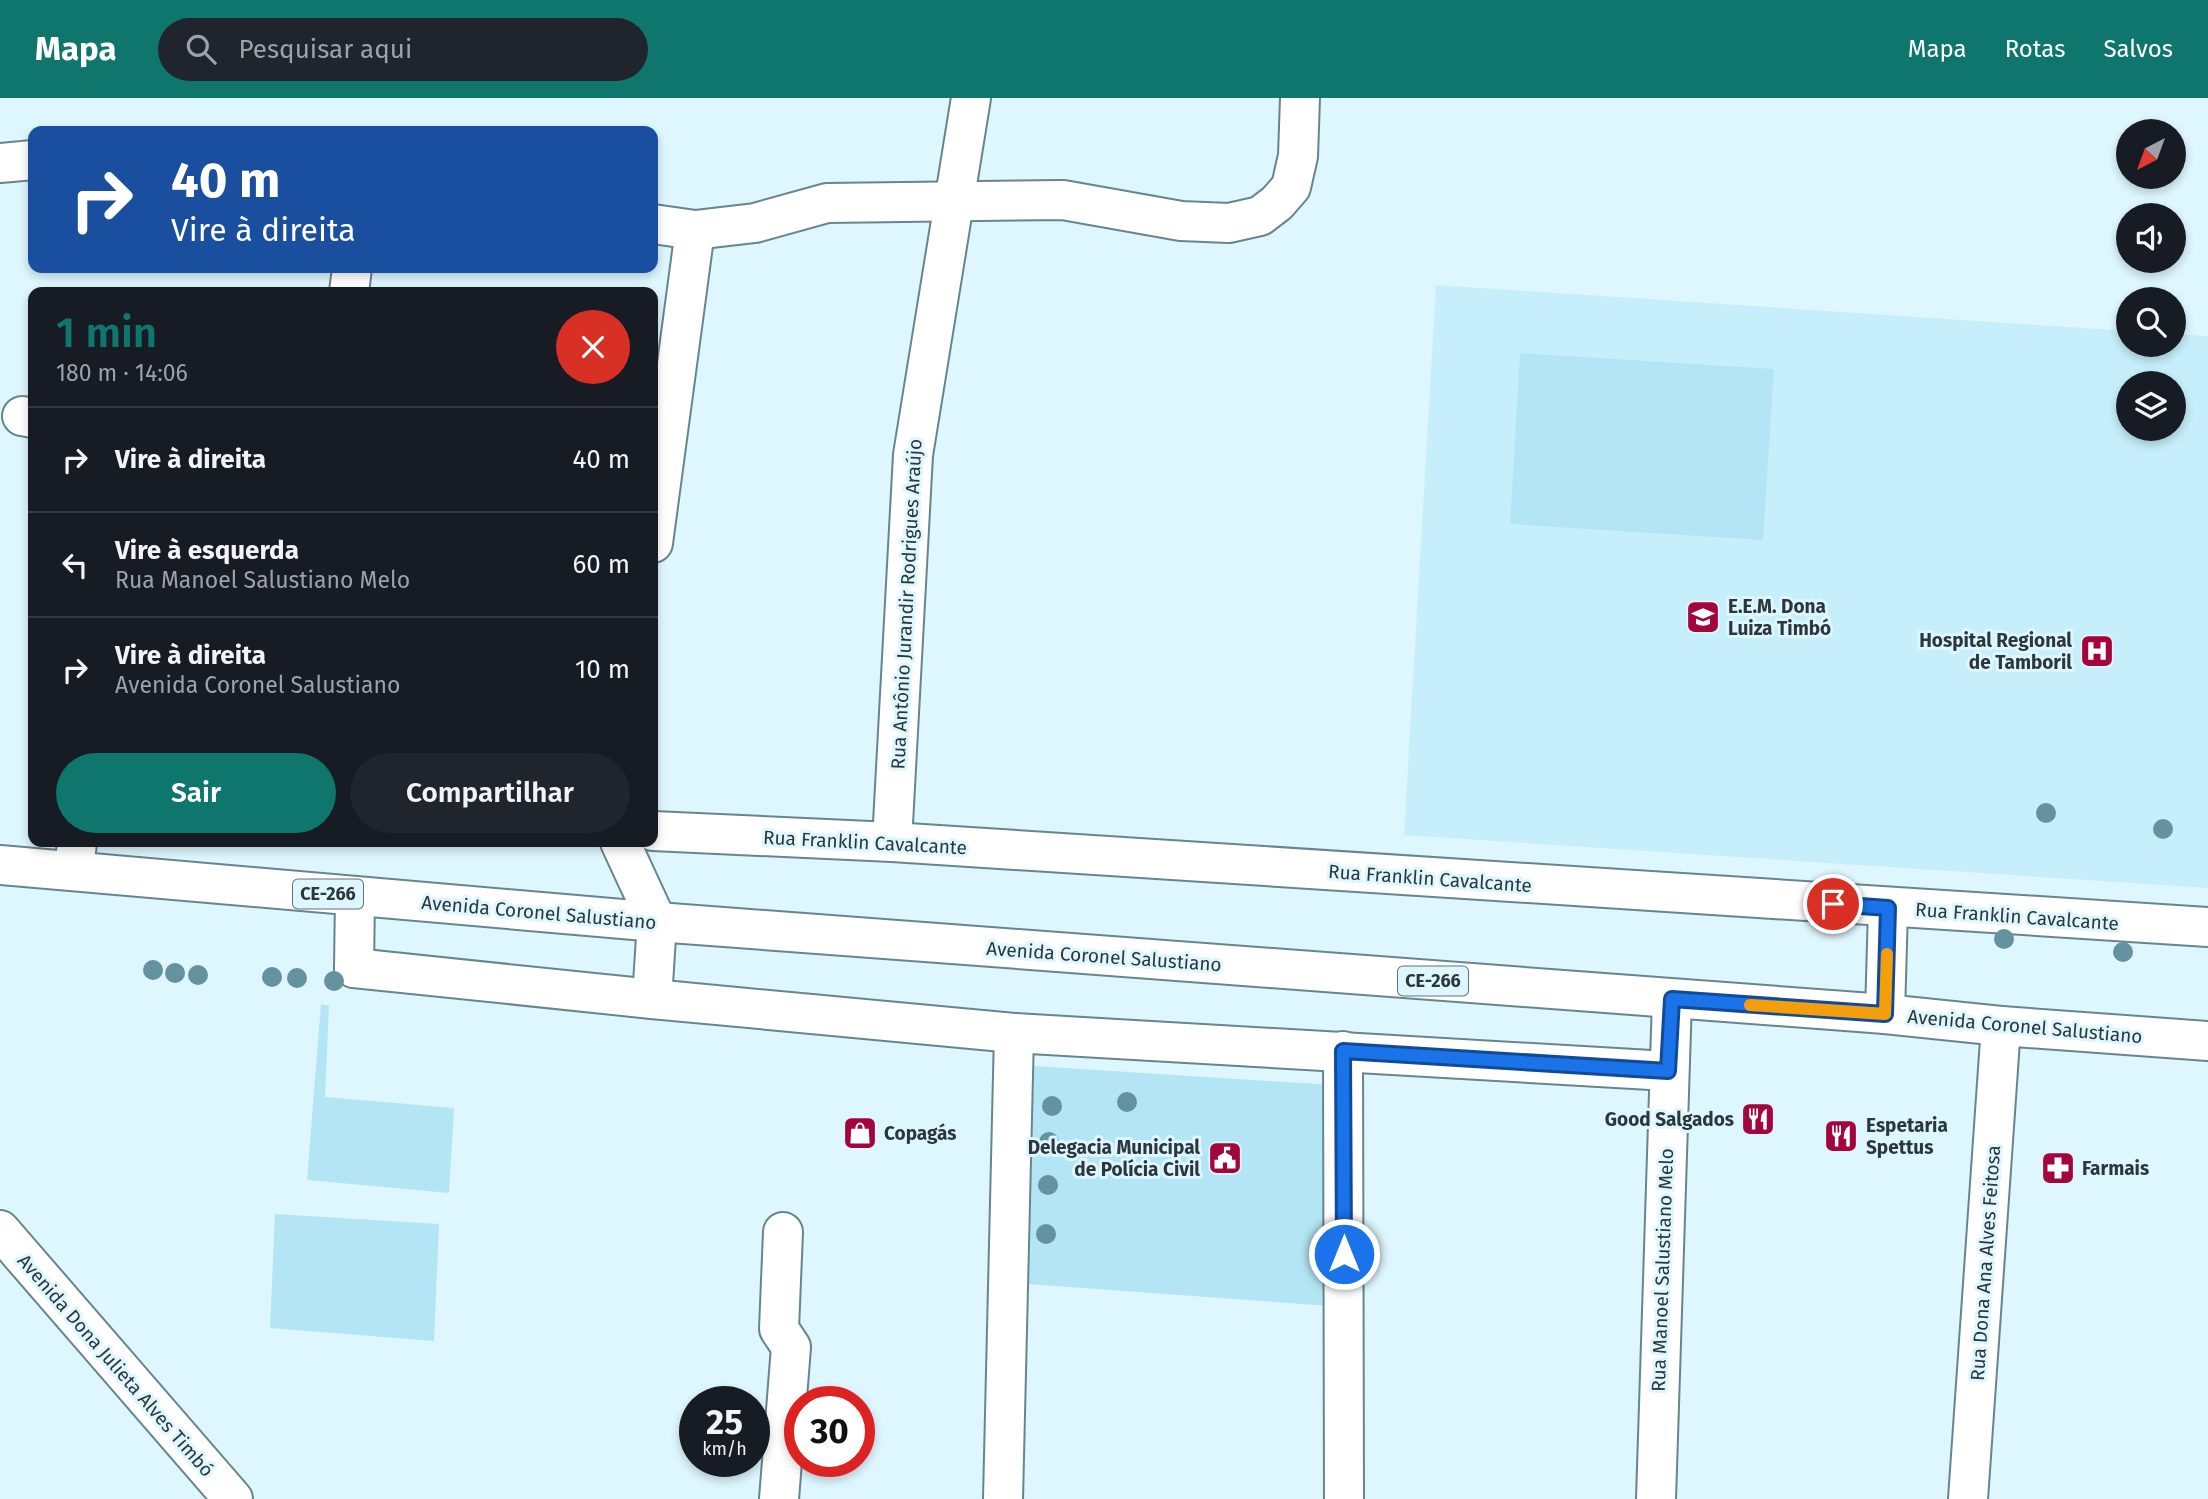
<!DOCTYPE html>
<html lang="pt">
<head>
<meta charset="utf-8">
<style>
	:root { --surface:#171b24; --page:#20242c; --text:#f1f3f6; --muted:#9ea1a6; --line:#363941; --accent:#0f766e }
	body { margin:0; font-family:"Fira Sans",sans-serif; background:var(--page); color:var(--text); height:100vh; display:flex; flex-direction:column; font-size:26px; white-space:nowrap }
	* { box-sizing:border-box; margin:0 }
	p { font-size:23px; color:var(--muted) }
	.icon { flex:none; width:38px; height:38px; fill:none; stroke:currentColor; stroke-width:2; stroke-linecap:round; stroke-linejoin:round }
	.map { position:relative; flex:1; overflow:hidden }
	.side { position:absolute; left:28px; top:189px; width:630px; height:560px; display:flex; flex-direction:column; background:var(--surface); border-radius:14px; box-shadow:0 4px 10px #0003 }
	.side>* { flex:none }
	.guide { position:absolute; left:28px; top:28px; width:630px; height:147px; border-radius:14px; box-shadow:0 4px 10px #0003; background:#1a4fa0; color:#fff; overflow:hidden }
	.needle { width:46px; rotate:221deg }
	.fabs { position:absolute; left:2116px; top:21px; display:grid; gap:14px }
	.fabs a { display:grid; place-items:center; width:70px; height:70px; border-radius:50%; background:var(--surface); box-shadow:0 4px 10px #0003; font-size:35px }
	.speed { position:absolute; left:679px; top:1288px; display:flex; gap:14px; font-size:35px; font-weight:700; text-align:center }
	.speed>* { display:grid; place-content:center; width:91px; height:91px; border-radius:50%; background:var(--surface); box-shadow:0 4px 10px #0003; line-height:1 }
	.speed small { font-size:18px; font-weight:400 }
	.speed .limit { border:10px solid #d22; background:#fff; color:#111 }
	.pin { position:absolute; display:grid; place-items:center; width:60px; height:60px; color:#fff; margin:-30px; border:4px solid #fff; border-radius:50%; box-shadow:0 2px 7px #0007 }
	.me { position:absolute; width:77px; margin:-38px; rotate:0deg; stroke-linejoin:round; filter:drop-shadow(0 0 5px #0008) }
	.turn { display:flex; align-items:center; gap:24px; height:147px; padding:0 28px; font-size:32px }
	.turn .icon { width:91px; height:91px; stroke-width:2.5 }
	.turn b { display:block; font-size:49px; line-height:60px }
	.round { display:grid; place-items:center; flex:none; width:74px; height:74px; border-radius:37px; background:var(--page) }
	.overview { display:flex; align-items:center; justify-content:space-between; height:119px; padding:0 28px }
	h1 { font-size:42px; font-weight:600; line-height:52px; color:var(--accent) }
	.cta { display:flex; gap:14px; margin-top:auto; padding:14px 28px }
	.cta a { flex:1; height:80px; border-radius:42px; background:var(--accent); color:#fff; font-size:28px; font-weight:600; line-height:80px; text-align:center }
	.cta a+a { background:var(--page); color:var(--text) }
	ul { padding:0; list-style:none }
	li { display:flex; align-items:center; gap:21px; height:105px; padding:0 28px; border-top:2px solid var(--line) }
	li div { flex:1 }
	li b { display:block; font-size:26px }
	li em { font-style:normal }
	header { display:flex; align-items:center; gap:42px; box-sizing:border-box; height:98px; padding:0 35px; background:var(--accent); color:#fff }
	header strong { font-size:33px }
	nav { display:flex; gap:38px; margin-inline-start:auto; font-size:24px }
	.search { width:490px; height:63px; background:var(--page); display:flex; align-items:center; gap:18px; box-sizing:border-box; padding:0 24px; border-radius:38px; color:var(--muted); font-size:26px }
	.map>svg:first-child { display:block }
</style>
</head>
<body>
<header>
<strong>Mapa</strong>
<div class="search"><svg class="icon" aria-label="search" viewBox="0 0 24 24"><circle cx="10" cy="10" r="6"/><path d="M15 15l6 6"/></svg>Pesquisar aqui</div>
<nav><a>Mapa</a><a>Rotas</a><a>Salvos</a></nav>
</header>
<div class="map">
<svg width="2208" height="1401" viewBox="0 0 2208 1401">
	<rect width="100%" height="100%" fill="#def6fe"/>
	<path fill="#c6effb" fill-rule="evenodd" d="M1436 187 2128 233V247H2174V236L2208 238V790L1404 737ZM2128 285H2174V331H2128Z"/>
	<g fill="#b4e5f4">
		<path d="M1520 255 1774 271 1763 442 1510 426Z"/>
		<path d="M321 906 329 908 325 999 454 1010 449 1095 307 1082Z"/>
		<path d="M1034 968 1332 987 1329 1208 1028 1186Z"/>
		<path d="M275 1116 439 1126 434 1243 270 1230Z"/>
	</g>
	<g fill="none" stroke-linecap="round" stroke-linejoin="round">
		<g stroke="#68858e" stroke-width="42">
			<g id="minor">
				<path d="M0 65 33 62"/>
				<path d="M653 126 695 132 755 125 827 105 1063 102 1181 123 1229 125 1260 118 1277 105 1291 89 1298 58 1300 0"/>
				<path d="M349 194 352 170"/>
				<path d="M22 318 33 320"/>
				<path d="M653 445 695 132"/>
				<path d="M653 733 892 744 2208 829"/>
				<path d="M620 744 657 824"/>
				<path d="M892 744 913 357 971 0"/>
				<path d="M74 772 77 744"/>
				<path d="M354 870 652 901 1014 935 1668 973"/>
				<path d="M1885 916 1888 810"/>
				<path d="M1343 953 1344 1401"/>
				<path d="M0 1132 233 1401"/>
				<path d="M779 1401 791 1249 779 1231 783 1134"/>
				<path d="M1003 1401 1014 935"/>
				<path d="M1656 1401 1672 901"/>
				<path d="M1968 1401 2001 928"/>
			</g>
		</g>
		<g stroke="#68858e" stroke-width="42">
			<g id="major">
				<path d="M0 767 657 824 1885 916 2001 928 2208 943"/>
				<path d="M354 870 355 798"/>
				<path d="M652 901 657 824"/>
			</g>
		</g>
		<use href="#minor" stroke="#fff" stroke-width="38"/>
		<use href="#major" stroke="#fff" stroke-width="38"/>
	</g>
	<g fill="#64929e">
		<circle cx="2046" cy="715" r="10"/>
		<circle cx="2163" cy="731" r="10"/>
		<circle cx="2004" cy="841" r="10"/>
		<circle cx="2123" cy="854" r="10"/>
		<circle cx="153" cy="872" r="10"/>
		<circle cx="175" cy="875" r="10"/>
		<circle cx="198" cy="877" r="10"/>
		<circle cx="272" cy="879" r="10"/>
		<circle cx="297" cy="880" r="10"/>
		<circle cx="334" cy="883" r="10"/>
		<circle cx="1127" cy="1004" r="10"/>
		<circle cx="1052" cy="1008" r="10"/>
		<circle cx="1049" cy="1044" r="10"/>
		<circle cx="1048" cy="1087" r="10"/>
		<circle cx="1046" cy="1136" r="10"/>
	</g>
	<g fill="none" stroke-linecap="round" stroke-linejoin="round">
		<g stroke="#114b97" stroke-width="18">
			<path id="route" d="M1344 1156 1343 953 1668 973 1672 901 1885 916 1888 810 1833 806"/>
		</g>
		<use href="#route" stroke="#1a73e8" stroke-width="12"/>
		<path stroke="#f59e0b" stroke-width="12" d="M1750 907 1885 916 1887 856"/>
	</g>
	<defs>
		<g id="school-square" transform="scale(1.75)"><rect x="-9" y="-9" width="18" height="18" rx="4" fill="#a3063d" stroke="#def6fe"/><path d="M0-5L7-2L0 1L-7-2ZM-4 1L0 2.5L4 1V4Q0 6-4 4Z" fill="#fff"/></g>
		<g id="hospital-square" transform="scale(1.75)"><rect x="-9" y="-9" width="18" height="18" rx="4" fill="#a3063d" stroke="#def6fe"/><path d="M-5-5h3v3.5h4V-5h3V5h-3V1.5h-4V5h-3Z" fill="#fff"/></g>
		<g id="restaurant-square" transform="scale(1.75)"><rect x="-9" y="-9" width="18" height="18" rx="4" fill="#a3063d" stroke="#def6fe"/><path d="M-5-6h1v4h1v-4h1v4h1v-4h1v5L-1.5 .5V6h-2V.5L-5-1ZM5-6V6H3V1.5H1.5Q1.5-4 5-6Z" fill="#fff"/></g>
		<g id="shop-square" transform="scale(1.75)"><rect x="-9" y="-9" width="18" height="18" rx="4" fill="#a3063d" stroke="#def6fe"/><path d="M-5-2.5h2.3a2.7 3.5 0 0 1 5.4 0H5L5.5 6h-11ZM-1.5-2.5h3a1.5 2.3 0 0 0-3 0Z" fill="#fff"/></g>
		<g id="civic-square" transform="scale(1.75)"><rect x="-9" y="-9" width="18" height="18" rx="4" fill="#a3063d" stroke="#def6fe"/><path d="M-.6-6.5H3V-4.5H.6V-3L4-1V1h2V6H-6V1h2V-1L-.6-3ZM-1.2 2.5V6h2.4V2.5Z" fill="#fff"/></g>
		<g id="pharmacy-square" transform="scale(1.75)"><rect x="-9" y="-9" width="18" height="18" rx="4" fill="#a3063d" stroke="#def6fe"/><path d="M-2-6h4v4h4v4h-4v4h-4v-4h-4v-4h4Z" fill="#fff"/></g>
	</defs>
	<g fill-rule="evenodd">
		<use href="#school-square" x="1703" y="519"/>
		<use href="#hospital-square" x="2097" y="553"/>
		<use href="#restaurant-square" x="1758" y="1021"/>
		<use href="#shop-square" x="860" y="1035"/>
		<use href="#restaurant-square" x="1841" y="1038"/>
		<use href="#civic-square" x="1225" y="1060"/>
		<use href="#pharmacy-square" x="2058" y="1070"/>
	</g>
	<g text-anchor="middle" stroke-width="6" stroke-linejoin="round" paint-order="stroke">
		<g fill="#def6fe" stroke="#617076" stroke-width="2">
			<rect x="293" y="781.5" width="70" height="29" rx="5"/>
			<rect x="1398" y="868.5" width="70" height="29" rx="5"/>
		</g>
		<g font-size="18" font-weight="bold" fill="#2b373b">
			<text x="328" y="802">CE-266</text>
			<text x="1433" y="889">CE-266</text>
		</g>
		<g font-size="19" fill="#2b373b" stroke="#def6fe">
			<text transform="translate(906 506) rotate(-87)" y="7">Rua Antônio Jurandir Rodrigues Araújo</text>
			<text transform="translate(865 744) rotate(3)" y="7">Rua Franklin Cavalcante</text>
			<text transform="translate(1430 780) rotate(4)" y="7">Rua Franklin Cavalcante</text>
			<text transform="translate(539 814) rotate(5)" y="7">Avenida Coronel Salustiano</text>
			<text transform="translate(2017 818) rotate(4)" y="7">Rua Franklin Cavalcante</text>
			<text transform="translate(1104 858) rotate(4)" y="7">Avenida Coronel Salustiano</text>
			<text transform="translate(2025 928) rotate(5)" y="7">Avenida Coronel Salustiano</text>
			<text transform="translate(1985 1165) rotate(-86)" y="7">Rua Dona Ana Alves Feitosa</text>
			<text transform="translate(1662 1172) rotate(-88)" y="7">Rua Manoel Salustiano Melo</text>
			<text transform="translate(116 1267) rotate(49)" y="7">Avenida Dona Julieta Alves Timbó</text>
		</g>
		<g font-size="19" font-weight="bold" fill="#2b373b" stroke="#def6fe" text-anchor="start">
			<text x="1728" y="515">E.E.M. Dona<tspan x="1728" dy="22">Luiza Timbó</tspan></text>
			<text x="2072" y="549" text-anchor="end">Hospital Regional<tspan x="2072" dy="22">de Tamboril</tspan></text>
			<text x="1734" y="1028" text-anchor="end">Good Salgados</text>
			<text x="1866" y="1034">Espetaria<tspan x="1866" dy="22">Spettus</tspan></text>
			<text x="884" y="1042">Copagás</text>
			<text x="1200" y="1056" text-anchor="end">Delegacia Municipal<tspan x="1200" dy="22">de Polícia Civil</tspan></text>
			<text x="2082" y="1077">Farmais</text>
		</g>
	</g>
</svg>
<div class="fabs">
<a><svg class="needle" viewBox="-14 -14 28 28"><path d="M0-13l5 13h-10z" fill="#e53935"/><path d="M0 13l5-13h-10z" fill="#9ea1a6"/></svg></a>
<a><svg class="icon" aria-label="sound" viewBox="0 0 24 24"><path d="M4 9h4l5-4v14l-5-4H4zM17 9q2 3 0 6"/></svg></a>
<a><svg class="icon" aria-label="search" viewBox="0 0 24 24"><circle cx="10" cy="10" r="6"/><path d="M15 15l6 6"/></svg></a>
<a><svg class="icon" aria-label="layers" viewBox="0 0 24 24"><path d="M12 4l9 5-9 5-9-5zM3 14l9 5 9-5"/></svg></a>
</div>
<div class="speed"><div>25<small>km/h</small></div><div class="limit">30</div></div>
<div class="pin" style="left:1833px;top:806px;background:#d93025"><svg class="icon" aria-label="arrive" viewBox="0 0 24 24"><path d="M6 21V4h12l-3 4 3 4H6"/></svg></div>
<svg class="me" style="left:1344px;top:1156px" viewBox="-20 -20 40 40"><circle r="17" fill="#1a73e8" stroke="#fff" stroke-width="3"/><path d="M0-11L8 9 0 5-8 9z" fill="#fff"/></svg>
<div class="guide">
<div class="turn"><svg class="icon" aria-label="right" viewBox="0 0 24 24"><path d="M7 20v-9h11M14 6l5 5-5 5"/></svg><div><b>40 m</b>Vire à direita</div></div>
</div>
<section class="side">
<div class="overview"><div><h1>1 min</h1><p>180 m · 14:06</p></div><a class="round" style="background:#d93025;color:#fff"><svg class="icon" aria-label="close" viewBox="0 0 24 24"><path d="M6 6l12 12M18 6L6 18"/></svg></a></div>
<ul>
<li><svg class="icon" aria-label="right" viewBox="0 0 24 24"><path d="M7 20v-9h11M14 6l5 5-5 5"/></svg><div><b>Vire à direita</b></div><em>40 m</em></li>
<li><svg class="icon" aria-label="left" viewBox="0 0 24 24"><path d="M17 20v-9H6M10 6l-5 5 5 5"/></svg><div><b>Vire à esquerda</b><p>Rua Manoel Salustiano Melo</p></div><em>60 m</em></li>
<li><svg class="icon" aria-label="right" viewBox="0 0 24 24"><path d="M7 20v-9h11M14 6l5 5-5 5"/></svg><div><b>Vire à direita</b><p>Avenida Coronel Salustiano</p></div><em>10 m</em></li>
</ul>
<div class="cta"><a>Sair</a><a>Compartilhar</a></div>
</section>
</div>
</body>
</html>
